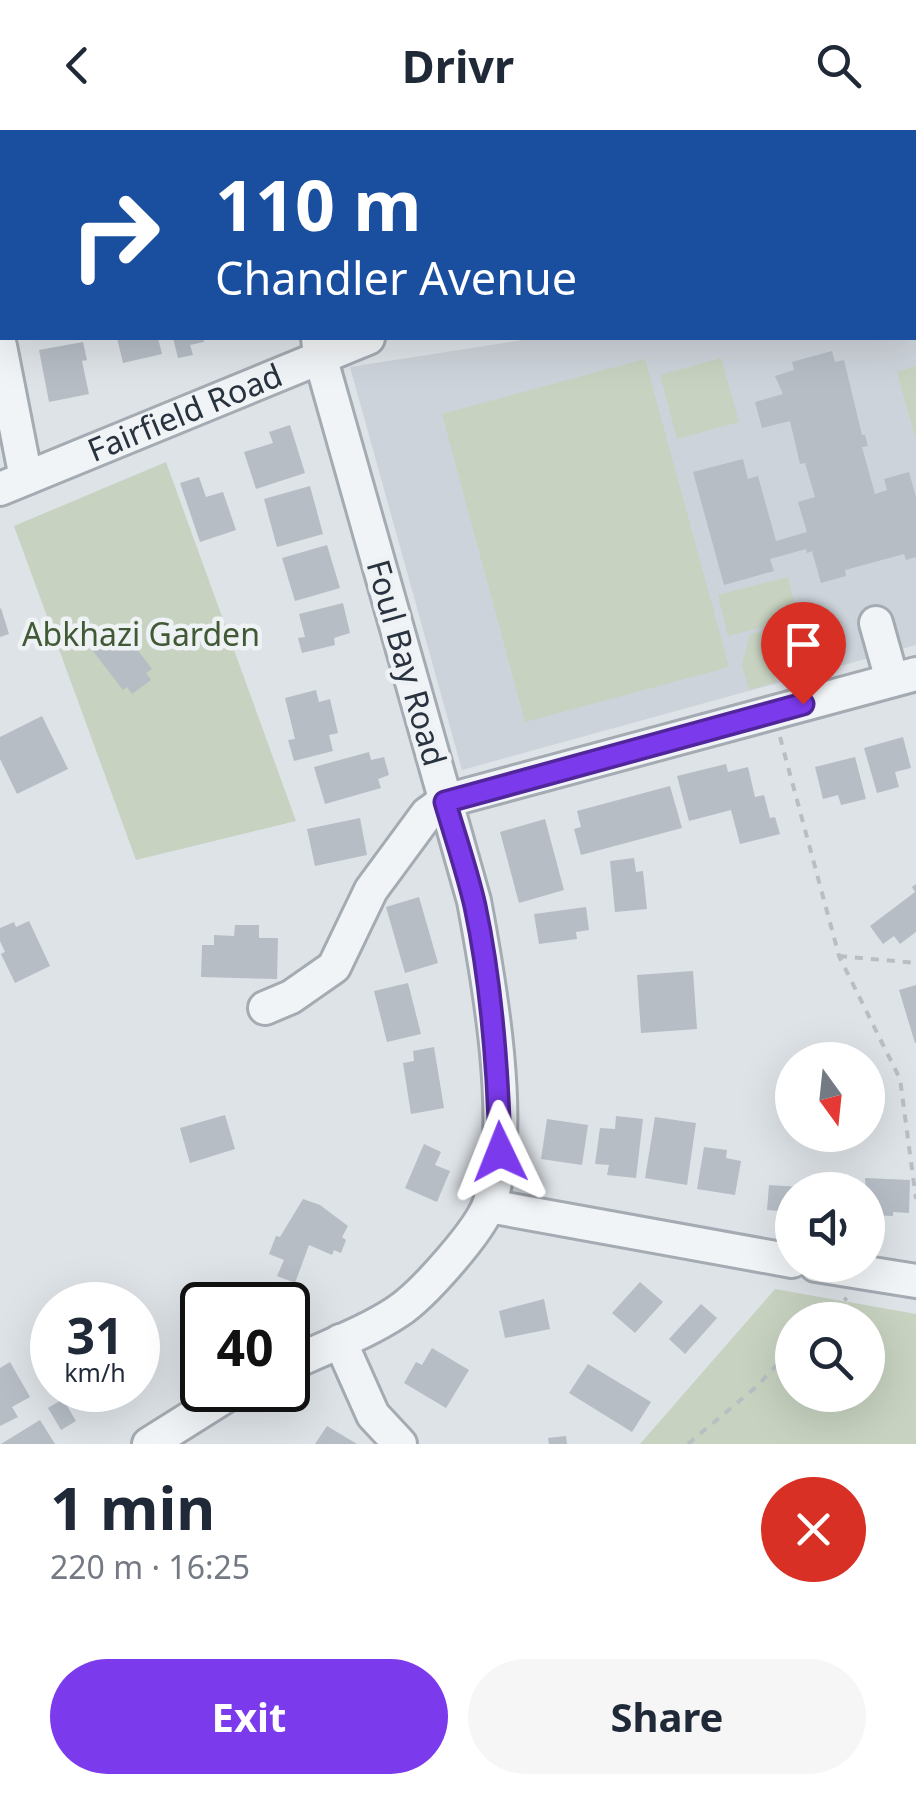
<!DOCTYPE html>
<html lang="en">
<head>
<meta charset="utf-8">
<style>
	:root { --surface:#fff; --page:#f6f6f7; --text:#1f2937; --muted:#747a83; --accent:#7c3aed }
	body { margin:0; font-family:"Noto Sans",sans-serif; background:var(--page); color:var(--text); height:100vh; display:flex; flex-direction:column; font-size:38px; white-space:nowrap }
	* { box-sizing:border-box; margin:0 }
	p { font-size:32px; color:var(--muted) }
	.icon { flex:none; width:55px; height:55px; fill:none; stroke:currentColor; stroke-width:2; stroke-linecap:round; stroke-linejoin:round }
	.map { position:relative; height:1314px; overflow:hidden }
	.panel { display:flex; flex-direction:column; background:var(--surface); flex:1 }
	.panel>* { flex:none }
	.hud { position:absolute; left:0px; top:0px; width:918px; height:210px; box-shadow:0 10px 40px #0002; background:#1a4fa0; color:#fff; overflow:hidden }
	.needle { width:65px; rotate:165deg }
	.tools { position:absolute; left:775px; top:912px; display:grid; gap:20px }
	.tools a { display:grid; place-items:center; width:110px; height:110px; border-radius:50%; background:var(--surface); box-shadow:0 10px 40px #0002; font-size:50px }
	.speed { position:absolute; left:30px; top:1152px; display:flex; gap:20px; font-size:50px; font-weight:700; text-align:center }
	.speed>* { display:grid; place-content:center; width:130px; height:130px; border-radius:50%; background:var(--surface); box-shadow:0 10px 40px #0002; line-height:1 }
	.speed small { font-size:25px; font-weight:400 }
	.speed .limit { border:5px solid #111; border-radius:15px; background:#fff; color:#111 }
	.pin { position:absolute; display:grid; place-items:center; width:85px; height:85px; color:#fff; margin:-102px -42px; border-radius:50% 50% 50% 0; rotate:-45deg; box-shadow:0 0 10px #0007 }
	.pin .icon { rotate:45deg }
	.me { position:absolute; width:110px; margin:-55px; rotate:358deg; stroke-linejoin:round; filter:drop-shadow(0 0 8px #0008) }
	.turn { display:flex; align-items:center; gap:35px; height:210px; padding:0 50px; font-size:45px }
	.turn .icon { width:130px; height:130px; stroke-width:2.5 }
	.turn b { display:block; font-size:70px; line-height:85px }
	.round { display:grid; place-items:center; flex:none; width:105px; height:105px; border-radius:52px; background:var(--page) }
	.overview { display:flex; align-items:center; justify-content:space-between; height:170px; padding:0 50px }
	h1 { font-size:60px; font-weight:700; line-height:75px }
	.cta { display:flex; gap:20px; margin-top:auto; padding:20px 50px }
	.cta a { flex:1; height:115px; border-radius:60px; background:var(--accent); color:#fff; font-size:40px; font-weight:700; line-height:115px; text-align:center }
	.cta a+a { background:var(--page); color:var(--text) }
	header { display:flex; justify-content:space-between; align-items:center; height:130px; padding:0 50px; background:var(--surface); font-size:45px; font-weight:700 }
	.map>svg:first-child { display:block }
</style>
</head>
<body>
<header><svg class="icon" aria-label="back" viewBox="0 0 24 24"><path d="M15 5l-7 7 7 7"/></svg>Drivr<svg class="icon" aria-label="search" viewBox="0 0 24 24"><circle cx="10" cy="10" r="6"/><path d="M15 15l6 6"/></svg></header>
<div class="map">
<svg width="916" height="1314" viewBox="0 0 916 1314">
	<rect width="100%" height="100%" fill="#dee3e8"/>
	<path fill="#cdd3da" d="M916 137V515L462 640 350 237 536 208H915Z"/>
	<g fill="#c7d2c0" fill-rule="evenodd">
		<path d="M721 228 739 292 677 309 660 245Z"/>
		<path d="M645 229 729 537 525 592 442 284Z"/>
		<path d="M916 236V310L897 242Z"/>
		<path d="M166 332 296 691 136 730 14 396Z"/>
		<path d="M788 447 798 488 728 506 718 465Z"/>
		<path d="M763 501 776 552 749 560 742 535 750 504Z"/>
		<path d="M775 1159 916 1184V1314H640ZM868 1190V1265H792V1190Z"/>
	</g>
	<g fill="#b6bdc5">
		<path d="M117 208H158L162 224 123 233Z"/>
		<path d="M173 208H203L204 212 190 215 193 225 178 228Z"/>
		<path d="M83 212 87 230 82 231 89 264 49 272 39 220Z"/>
		<path d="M832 221 835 232 844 230 862 305H865L868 316 862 317 875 364 887 360 884 349 909 342 916 367V427L906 430 904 424 845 440 846 446 821 453 812 421 807 423 806 419 770 429 774 441 724 455 693 342 743 329 748 349 758 346 776 411 807 402 798 372 815 367 805 333 800 334 790 291 762 298 755 272 783 264 775 246 794 240 792 232Z"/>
		<path d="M290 295 305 343 256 359 244 322 273 313 269 302Z"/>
		<path d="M199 347 206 367 223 362 236 400 200 412 180 353Z"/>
		<path d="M310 356 323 404 277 417 264 369Z"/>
		<path d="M327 415 340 458 295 471 282 428Z"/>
		<path d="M343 473 350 503 334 508 335 515 302 523 298 508 305 507 299 484Z"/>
		<path d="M1 478 9 504 0 507V479Z"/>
		<path d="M112 499 127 518 133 514 152 539 146 543 151 550 132 564 127 557 123 560 89 516Z"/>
		<path d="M831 503 840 533 780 549 772 519Z"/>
		<path d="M316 560 319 572 330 569 338 603 329 605 333 621 294 631 288 610 295 609 285 568Z"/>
		<path d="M42 586 68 639 17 664 0 629V607Z"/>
		<path d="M903 607 911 638 895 642 899 657 877 663 864 618Z"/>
		<path d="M369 622 371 630 384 627 389 645 378 649 381 658 325 674 314 637Z"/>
		<path d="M855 627 866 669 841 675 838 665 823 669 815 637Z"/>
		<path d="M726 634 728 642 748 637 755 667 764 665 770 688 775 687 780 704 740 714 731 680 689 691 677 646Z"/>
		<path d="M670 656 682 698 581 725 574 699 581 697 577 681Z"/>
		<path d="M360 688 367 725 315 736 307 699Z"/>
		<path d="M545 689 564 760 519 773 500 702Z"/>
		<path d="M634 728 636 742 643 741 647 779 615 782 610 731Z"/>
		<path d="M916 754V802L900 814 894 806 883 814 870 796 915 762 912 757Z"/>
		<path d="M419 767 438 833 405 843 386 777Z"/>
		<path d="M586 777 589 800 576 802 577 809 539 814 534 784Z"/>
		<path d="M29 791 50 836 15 853 1 824 5 822 0 811V798L14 792 16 797Z"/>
		<path d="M235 795H259V808H278L277 849 201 847 202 815H214V805L234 806Z"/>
		<path d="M693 841 697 899 641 903 637 845Z"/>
		<path d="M408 853 421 904 387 912 374 861Z"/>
		<path d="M916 855V913H915L899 860Z"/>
		<path d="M434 917 444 978 411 984 403 933 414 931 413 921Z"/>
		<path d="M225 985 235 1019 190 1033 180 998Z"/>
		<path d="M616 986 643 989 636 1048 607 1045 609 1035 595 1034 600 998 615 999Z"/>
		<path d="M655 987 696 993 687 1055 645 1048Z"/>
		<path d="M547 989 588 995 582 1035 541 1029Z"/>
		<path d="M424 1014 441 1022 435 1035 450 1041 437 1072 405 1058Z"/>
		<path d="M704 1017 727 1020 726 1028 741 1031 735 1065 697 1059Z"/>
		<path d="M865 1048 910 1050 909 1083 893 1082V1086L868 1085Z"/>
		<path d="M769 1055 800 1057V1060H792V1082L767 1080Z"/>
		<path d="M303 1069 320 1075 348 1096 342 1107 346 1110 341 1123 334 1120 332 1125 309 1115 295 1153 277 1146 284 1130 269 1124 276 1106 280 1107Z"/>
		<path d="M640 1152 663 1172 635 1203 612 1183Z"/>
		<path d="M229 1155 234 1165 252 1157 260 1174 269 1170 271 1175H218L212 1163Z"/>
		<path d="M102 1161 110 1175H80Z"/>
		<path d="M544 1169 550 1199 505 1208 499 1181Z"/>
		<path d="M701 1174 717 1188 685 1224 669 1209Z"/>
		<path d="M432 1218 469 1240 446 1278 404 1253 416 1232 422 1235Z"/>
		<path d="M10 1232 30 1267 12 1277 18 1287 0 1296V1238Z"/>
		<path d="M588 1234 651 1272 632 1302 569 1263Z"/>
		<path d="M83 1260H114L116 1263 94 1277Z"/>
		<path d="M63 1269 76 1291 61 1300 48 1278Z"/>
		<path d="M40 1290 55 1314H1Z"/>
		<path d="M327 1296 357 1314H315Z"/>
		<path d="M566 1306 567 1314H549L548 1308Z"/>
	</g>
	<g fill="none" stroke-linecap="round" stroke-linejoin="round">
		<g stroke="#a4abb2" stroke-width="38">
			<g id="minor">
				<path d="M302 0 303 2"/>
				<path d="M563 0 564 2"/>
				<path d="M915 97H916"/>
				<path d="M0 108 2 104"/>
				<path d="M0 216 26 348"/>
				<path id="s1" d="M0 359 368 208"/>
				<path d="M876 493 892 550"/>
				<path d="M265 878 291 867 334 837 371 760 427 684 445 671 916 544"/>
				<path d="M489 1076 792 1131"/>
				<path d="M816 1135 916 1151"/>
				<path d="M340 1211 373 1285 400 1314"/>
				<path d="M288 1235C323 1218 364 1204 397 1182 422 1166 481 1100 490 1072 515 996 489 851 474 771L320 226 318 208"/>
				<path d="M149 1314 235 1260"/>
			</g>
		</g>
		<g stroke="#b9bec3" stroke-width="4" stroke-dasharray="8 8" stroke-linecap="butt">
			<path d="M780 607 839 826 900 949 916 1069"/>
			<path d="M839 826 916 833"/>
			<path d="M819 1190 847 1168"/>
			<path d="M778 1234 792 1245"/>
			<path d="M688 1314 756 1257 792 1219"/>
		</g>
		<use href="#minor" stroke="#f1f4f6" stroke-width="32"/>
	</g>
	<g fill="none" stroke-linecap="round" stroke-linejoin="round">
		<g stroke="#51269a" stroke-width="25">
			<path id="route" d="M500 1022C498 940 492 856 475 776 467 741 455 706 445 672L803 574"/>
		</g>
		<use href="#route" stroke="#7c3aed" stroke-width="18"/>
	</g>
	<g text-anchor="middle" stroke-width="9" stroke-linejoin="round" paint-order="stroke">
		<g font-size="32" fill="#28333f" stroke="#eef2f5">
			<text dy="11" stroke="none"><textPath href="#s1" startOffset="200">Fairfield Road</textPath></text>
			<text transform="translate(406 533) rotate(74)" y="11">Foul Bay Road</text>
		</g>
		<g font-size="32" fill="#415a35" stroke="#eef2f5">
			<text x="141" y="516">Abkhazi Garden</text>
		</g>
	</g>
</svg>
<div class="tools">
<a><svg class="needle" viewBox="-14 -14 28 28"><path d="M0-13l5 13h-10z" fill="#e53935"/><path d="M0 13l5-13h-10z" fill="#747a83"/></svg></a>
<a><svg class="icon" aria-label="sound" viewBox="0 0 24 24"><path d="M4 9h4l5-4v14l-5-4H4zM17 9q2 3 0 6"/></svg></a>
<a><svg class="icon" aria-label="search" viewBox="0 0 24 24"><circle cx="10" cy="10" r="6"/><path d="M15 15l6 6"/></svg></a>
</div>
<div class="speed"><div>31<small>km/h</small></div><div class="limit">40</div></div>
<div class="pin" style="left:803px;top:574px;background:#d93025"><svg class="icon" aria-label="arrive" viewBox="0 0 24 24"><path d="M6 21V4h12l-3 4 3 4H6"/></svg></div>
<svg class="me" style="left:500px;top:1022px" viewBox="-20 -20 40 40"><path d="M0-17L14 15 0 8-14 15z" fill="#7c3aed" stroke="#fff" stroke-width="4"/></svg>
<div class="hud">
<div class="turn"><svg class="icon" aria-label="right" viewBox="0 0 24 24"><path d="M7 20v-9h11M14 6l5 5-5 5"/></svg><div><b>110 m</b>Chandler Avenue</div></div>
</div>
</div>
<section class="panel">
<div class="overview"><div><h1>1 min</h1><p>220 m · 16:25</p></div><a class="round" style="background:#d93025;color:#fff"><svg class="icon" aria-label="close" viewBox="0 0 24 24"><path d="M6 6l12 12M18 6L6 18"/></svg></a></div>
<div class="cta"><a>Exit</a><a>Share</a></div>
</section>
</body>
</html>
